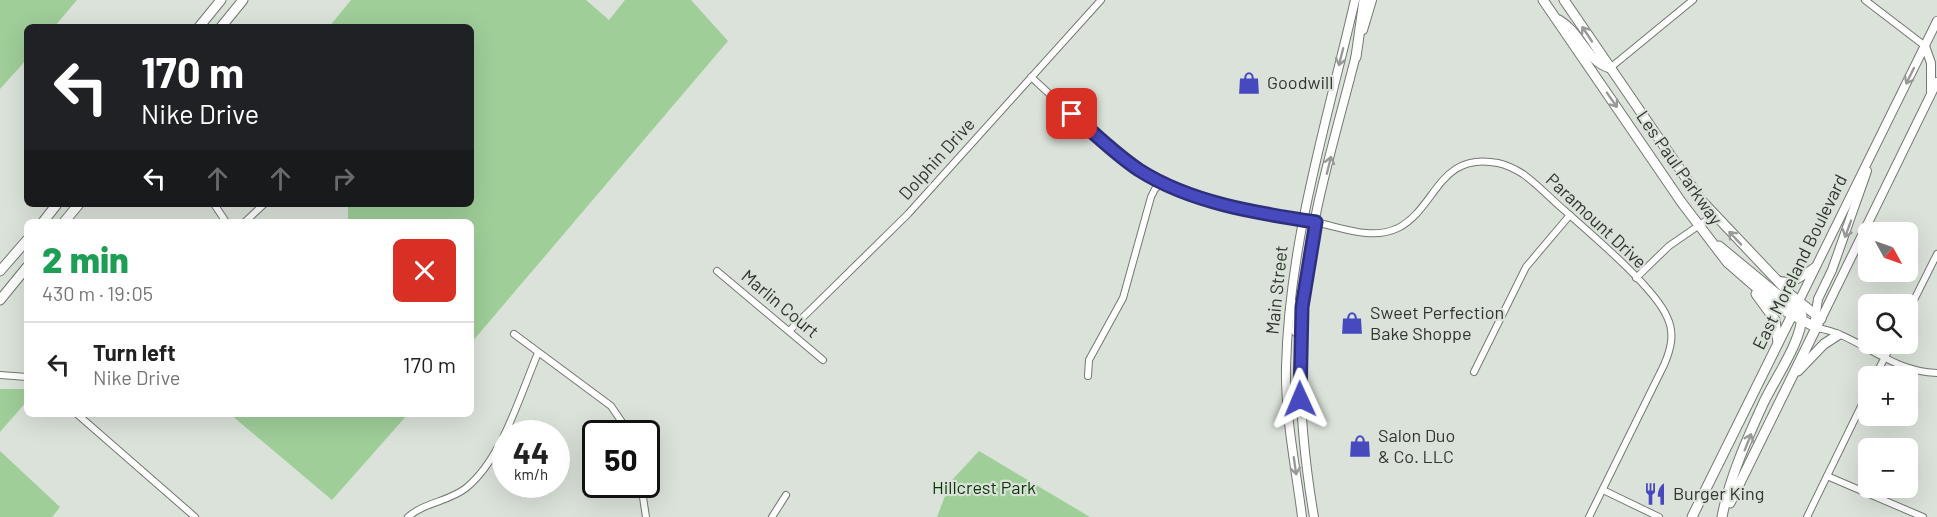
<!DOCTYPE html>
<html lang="en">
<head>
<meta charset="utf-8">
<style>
	:root { --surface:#fff; --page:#f6f6f6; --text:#222; --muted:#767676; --line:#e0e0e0 }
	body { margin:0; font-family:Barlow,sans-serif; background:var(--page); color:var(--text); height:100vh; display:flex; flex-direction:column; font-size:22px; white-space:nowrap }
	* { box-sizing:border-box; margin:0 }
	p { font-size:20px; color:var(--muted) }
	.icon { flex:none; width:33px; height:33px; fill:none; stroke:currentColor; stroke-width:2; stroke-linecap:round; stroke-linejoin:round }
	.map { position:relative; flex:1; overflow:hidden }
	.sheet { position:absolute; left:24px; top:219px; width:450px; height:198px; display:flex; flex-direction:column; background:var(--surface); border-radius:9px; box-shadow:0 6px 24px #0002 }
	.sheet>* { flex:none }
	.top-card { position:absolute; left:24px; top:24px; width:450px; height:183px; border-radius:9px; box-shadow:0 6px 24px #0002; background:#202124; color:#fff; overflow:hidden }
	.needle { width:39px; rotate:130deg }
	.fabs { position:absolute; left:1858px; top:222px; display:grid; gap:12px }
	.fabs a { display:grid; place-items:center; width:60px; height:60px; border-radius:9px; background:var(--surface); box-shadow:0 6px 24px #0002; font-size:30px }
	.speed { position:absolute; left:492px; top:420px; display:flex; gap:12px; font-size:30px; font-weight:700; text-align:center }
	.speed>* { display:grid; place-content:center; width:78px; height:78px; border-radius:50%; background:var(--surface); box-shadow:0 6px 24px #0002; line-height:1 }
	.speed small { font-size:15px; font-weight:400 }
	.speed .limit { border:3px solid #111; border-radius:9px; background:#fff; color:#111 }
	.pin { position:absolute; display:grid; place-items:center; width:51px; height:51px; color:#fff; margin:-26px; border-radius:12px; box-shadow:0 3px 9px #0006 }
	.me { position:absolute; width:66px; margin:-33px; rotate:359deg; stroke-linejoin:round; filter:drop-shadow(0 0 4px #0008) }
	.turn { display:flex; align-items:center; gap:21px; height:126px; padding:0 18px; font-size:27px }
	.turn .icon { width:78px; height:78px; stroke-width:2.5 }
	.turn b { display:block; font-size:42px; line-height:51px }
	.lanes { display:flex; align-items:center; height:57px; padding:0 18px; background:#0003; justify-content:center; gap:30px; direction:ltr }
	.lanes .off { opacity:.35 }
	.round { display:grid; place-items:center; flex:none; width:63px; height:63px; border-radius:9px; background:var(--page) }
	.headline { display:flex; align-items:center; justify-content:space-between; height:102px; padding:0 18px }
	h1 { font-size:36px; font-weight:800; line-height:45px; color:#1e9e55 }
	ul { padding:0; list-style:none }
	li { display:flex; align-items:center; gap:18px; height:84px; padding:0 18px; border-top:2px solid var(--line) }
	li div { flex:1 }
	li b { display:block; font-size:22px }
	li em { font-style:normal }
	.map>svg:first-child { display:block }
</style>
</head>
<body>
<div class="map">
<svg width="1937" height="517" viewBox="0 0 1937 517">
	<rect width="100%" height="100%" fill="#dae2d9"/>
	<g fill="#9fce99">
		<path d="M0 0H77L54 27H27V59L0 89Z"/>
		<path d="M351 0H586L609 20 625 0H691L728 41 471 343V222H348V204H471V27H329Z"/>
		<path d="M0 389H27V401L0 432Z"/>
		<path d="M230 414H408L332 500Z"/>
		<path d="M0 451 60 507 52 517H0Z"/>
		<path d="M979 451 1090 517H937L945 496 941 492Z"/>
	</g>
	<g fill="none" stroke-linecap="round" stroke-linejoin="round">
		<g stroke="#727971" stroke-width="8">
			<g id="street">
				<path d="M1865 0 1925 46"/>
				<path d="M1610 68 1693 0"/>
				<path d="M1031 77C1067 109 1107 154 1149 176 1200 203 1258 211 1314 222 1341 227 1371 241 1398 228 1437 208 1438 151 1498 163 1507 165 1515 169 1523 174 1537 184 1550 198 1564 210 1589 232 1655 288 1667 317 1675 333 1671 349 1664 365L1589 517"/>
				<path d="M214 204 226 222"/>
				<path d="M245 222 264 204"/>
				<path d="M717 271 823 360"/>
				<path d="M1636 278 1669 246 1714 215"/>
				<path d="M1908 312 1937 254"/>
				<path d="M1817 328C1858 334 1887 371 1937 373"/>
				<path d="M789 331 908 214 1101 0"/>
				<path d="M514 334 611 406 630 434"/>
				<path d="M1474 372 1526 267 1570 215"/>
				<path d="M0 375 27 377"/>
				<path d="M1088 376 1089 360 1123 298 1151 197 1155 189 1163 182"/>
				<path d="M1875 376 1892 344"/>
				<path d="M77 414 195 517"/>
				<path d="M1827 476 1923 517"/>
				<path d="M641 484 646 517"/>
				<path d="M1603 490 1659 517"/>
				<path d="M408 517C425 502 448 502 466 488 502 459 520 395 538 353"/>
				<path d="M772 517 786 495"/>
				<path d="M1807 517 1869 390"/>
			</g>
		</g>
		<g stroke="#727971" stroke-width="10">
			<g id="secondary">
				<path d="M1363 30 1372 0"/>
				<path d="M1925 46 1931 63V91"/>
				<path d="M1777 280C1793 286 1802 276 1815 267"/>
				<path d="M1799 301 1937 21"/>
				<path d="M1294 304 1297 308 1296 332"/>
				<path d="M1815 319 1818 299 1832 270 1867 171"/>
				<path d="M1821 319 1937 82"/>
				<path d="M1302 517C1296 468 1285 417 1286 367 1289 242 1327 121 1355 0"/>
				<path d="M1314 517C1302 447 1297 379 1302 309 1308 222 1336 135 1357 51"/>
			</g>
		</g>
		<g stroke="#727971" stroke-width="11">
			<g id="primary">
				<path d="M1543 0 1682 203 1727 262 1781 309 1817 328"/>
				<path d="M1564 0 1701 200 1791 295 1821 319"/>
				<path d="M1559 20C1581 33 1586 61 1610 68"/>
				<path d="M199 27 221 0"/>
				<path d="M221 27 243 0"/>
				<path d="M1356 57 1364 0"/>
				<path d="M43 222 57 204"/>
				<path d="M64 222 79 204"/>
				<path d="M1719 246 1799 312"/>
				<path d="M0 271 27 240"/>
				<path d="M1756 294 1775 320 1778 343"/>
				<path d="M0 300 27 267"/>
				<path d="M1798 371 1824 344 1838 335"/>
				<path d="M1730 503 1818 324"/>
				<path d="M1692 517 1799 301"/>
				<path d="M1722 517C1729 479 1747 439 1763 404 1774 380 1802 341 1802 315"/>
			</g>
		</g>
		<use href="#street" stroke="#fff" stroke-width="6"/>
		<use href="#secondary" stroke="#fff" stroke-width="8"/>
		<use href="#primary" stroke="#fff" stroke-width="9"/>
	</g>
	<defs><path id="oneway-shaft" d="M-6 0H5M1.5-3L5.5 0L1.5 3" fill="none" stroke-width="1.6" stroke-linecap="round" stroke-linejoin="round" transform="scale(1.5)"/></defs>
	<g stroke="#989a98">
		<use href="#oneway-shaft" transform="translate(1587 34) rotate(-124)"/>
		<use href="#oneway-shaft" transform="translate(1341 57) rotate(104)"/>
		<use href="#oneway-shaft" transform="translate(1910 76) rotate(116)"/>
		<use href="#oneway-shaft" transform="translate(1612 100) rotate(55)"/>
		<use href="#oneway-shaft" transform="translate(1329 165) rotate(-76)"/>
		<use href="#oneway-shaft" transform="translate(1848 229) rotate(110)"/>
		<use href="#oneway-shaft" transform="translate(1735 238) rotate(-133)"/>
		<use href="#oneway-shaft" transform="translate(1748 442) rotate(-68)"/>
		<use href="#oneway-shaft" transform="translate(1295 466) rotate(82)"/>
	</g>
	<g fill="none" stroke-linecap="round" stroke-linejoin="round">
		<g stroke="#2e307c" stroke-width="15">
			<path id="route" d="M1072 114C1094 133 1115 154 1139 170 1191 203 1256 213 1316 222L1302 307 1300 399"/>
		</g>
		<use href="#route" stroke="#474abf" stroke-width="10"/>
	</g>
	<defs>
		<g id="shop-bare" transform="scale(1.8)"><path d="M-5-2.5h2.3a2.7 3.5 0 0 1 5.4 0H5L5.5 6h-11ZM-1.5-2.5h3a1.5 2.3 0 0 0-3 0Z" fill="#474abf" stroke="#dae2d9" stroke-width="2.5" paint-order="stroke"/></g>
		<g id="restaurant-bare" transform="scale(1.8)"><path d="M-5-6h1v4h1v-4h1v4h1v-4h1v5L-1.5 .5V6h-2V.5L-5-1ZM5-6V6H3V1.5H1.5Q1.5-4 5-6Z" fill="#474abf" stroke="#dae2d9" stroke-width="2.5" paint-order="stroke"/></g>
	</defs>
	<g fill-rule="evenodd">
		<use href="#shop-bare" x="1249" y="83"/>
		<use href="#shop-bare" x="1352" y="323"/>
		<use href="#shop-bare" x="1360" y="446"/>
		<use href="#restaurant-bare" x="1655" y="494"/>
	</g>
	<g text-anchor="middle" stroke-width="4.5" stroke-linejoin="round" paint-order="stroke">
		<g font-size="18" fill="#313431" stroke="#dae2d9" text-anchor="start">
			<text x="1267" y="89">Goodwill</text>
			<text x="1370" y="319">Sweet Perfection<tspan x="1370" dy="21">Bake Shoppe</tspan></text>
			<text x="1378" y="442">Salon Duo<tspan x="1378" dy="21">&amp; Co. LLC</tspan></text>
			<text x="1673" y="500">Burger King</text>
		</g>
		<g font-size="18" fill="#313431" stroke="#dae2d9">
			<text transform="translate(937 159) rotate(-48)" y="6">Dolphin Drive</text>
			<text transform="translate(1679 168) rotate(55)" y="6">Les Paul Parkway</text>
			<text transform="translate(1596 221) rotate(43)" y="6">Paramount Drive</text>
			<text transform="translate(1800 262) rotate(-64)" y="6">East Moreland Boulevard</text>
			<text transform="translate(1277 290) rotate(-84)" y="6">Main Street</text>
			<text transform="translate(780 304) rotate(40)" y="6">Marlin Court</text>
		</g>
		<g font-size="18" fill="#0c3708" stroke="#dae2d9">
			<text x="984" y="494">Hillcrest Park</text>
		</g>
	</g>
</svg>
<div class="fabs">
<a><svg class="needle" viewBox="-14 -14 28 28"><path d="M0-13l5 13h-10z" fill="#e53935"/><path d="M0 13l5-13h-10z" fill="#767676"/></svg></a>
<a><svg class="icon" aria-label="search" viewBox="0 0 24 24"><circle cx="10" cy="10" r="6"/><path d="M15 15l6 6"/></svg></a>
<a>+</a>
<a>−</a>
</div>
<div class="speed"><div>44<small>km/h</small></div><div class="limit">50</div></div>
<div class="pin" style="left:1072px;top:114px;background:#d93025"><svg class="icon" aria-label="arrive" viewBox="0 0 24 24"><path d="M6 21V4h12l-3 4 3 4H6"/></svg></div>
<svg class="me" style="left:1300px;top:399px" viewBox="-20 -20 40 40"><path d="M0-17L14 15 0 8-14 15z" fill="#474abf" stroke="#fff" stroke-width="4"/></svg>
<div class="top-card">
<div class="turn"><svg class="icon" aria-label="left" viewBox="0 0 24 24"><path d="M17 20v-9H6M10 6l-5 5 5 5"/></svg><div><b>170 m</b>Nike Drive</div></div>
<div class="lanes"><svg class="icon" aria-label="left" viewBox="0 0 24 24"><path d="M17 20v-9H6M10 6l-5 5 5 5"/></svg><svg class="icon off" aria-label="ahead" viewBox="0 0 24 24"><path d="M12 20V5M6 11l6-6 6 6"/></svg><svg class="icon off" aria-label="ahead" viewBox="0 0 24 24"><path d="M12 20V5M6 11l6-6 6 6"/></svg><svg class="icon off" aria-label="right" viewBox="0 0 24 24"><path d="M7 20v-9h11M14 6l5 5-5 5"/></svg></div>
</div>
<section class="sheet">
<div class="headline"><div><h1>2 min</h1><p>430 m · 19:05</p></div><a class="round" style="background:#d93025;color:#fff"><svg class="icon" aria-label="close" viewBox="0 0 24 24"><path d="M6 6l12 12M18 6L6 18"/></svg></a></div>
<ul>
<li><svg class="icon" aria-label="left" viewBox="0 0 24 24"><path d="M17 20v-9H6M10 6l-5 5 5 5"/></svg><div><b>Turn left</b><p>Nike Drive</p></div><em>170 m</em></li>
</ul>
</section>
</div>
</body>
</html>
